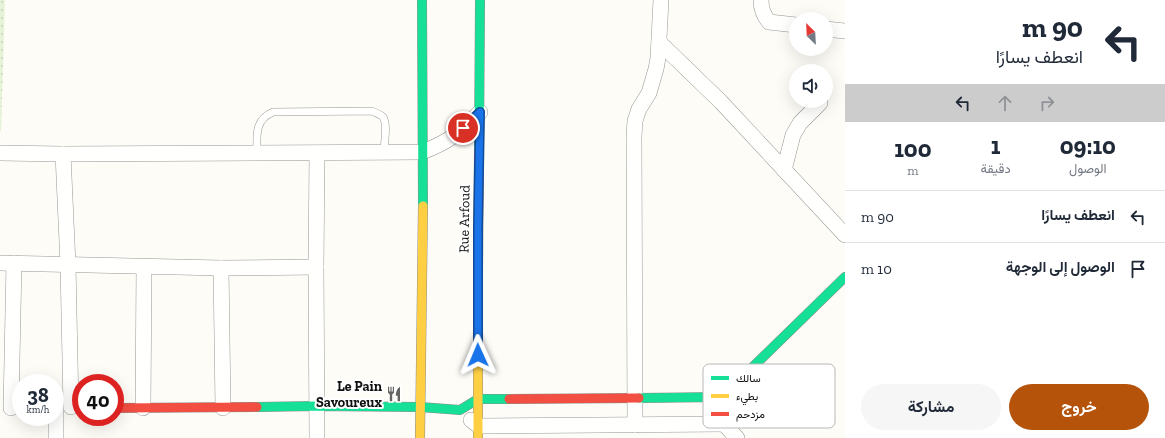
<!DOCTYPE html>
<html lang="ar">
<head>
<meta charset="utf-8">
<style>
	:root { --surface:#fff; --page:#f6f6f7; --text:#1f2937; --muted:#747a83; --line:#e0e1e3; --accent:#b45309 }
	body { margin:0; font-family:"Zilla Slab",Vazirmatn,serif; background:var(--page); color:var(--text); direction:rtl; height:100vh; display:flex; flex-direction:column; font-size:15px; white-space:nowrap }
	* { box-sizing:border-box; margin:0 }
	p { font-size:13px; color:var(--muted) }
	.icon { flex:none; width:22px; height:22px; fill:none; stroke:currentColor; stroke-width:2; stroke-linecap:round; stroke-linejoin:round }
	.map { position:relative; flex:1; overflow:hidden; direction:ltr }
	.side { display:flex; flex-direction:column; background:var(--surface); width:320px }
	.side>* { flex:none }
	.hud { background:#fff; color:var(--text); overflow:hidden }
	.needle { width:26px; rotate:336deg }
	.buttons { position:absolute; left:789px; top:12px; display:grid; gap:8px }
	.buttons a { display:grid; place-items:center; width:44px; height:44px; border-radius:50%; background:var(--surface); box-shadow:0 4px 16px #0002; font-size:20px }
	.speed { position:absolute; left:12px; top:374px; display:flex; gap:8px; font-size:20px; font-weight:700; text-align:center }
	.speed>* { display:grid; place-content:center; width:52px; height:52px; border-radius:50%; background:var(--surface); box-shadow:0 4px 16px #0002; line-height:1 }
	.speed small { font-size:10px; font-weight:400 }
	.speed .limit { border:6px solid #d22; background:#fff; color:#111 }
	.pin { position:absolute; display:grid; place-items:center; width:34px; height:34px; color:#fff; margin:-17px; border:2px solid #fff; border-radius:50%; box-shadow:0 1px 4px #0007 }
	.me { position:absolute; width:44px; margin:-22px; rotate:359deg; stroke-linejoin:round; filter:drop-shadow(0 0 3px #0008) }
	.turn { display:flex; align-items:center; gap:14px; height:84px; padding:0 16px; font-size:18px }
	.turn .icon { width:52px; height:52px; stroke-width:2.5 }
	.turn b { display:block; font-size:28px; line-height:34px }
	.lanes { display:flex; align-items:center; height:38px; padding:0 16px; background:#0003; justify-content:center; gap:20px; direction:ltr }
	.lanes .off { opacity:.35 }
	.eta { display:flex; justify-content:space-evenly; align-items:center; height:68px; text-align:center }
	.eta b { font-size:24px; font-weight:700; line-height:28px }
	.cta { display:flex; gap:8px; margin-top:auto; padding:8px 16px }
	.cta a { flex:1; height:46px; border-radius:24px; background:var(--accent); color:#fff; font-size:16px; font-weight:700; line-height:46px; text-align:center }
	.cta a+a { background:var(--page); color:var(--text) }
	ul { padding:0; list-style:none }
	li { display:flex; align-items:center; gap:12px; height:52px; padding:0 16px; border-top:1px solid var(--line) }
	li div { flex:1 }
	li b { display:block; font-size:15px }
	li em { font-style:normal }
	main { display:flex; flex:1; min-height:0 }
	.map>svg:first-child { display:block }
</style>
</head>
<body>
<main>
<section class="side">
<div class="hud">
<div class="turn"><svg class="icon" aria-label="left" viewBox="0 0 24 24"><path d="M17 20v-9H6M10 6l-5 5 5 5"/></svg><div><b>90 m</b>انعطف يسارًا</div></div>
<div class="lanes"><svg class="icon" aria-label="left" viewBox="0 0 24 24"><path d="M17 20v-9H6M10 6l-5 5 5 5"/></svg><svg class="icon off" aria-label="ahead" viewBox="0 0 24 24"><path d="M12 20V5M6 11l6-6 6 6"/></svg><svg class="icon off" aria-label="right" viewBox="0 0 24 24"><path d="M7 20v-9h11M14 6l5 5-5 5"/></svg></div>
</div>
<div class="eta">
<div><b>09:10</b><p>الوصول</p></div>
<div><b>1</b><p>دقيقة</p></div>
<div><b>100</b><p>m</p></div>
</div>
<ul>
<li><svg class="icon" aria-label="left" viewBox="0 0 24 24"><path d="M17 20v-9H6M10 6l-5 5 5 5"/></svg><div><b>انعطف يسارًا</b></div><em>90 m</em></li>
<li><svg class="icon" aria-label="arrive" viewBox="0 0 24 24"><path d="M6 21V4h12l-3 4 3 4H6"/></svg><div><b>الوصول إلى الوجهة</b></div><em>10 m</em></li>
</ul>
<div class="cta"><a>خروج</a><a>مشاركة</a></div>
</section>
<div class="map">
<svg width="845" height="438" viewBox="0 0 845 438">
	<defs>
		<pattern id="garden-dots" width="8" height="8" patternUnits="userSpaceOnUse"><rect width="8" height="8" fill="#e7f3d7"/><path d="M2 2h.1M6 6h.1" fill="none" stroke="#c5cfb8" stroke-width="1.8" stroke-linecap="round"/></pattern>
	</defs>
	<rect width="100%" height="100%" fill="#fdfcf7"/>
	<path fill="url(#garden-dots)" d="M0 0H5L1 131H0Z"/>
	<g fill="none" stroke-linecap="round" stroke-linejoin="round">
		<g stroke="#979795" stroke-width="8">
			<path id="lane" d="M257 154C257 136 254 120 273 112L372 111C376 113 380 114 383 117 388 124 384 144 384 152"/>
		</g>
		<g stroke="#979795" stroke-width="16">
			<g id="street">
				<path d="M761 0C761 9 763 15 769 22L796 25"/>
				<path d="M826 29 845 31"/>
				<path d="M659 42 721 102 845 235"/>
				<path d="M0 153 63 154 422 152C449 142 461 132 480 112"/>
				<path d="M317 153 316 267 317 438"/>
				<path d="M63 154 68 265 71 407"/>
				<path d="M784 170 793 135 800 123 820 103"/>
				<path d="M0 263 221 268 316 267"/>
				<path d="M221 268 223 408"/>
				<path d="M722 397 724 424 737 438"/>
				<path d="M11 408 14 263"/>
				<path d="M143 408 144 267"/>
				<path d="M471 420 479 426 724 424"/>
				<path d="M635 425 634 136 635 121 639 109 649 93 656 69 658 58 661 0"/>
				<path d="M56 438V408"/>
			</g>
		</g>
		<g stroke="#8e8d8b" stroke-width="10">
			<g id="fast">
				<path d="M422 0 423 206"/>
				<path d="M479 150 480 0"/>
				<path d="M639 398 722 397 845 277"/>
				<path d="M257 407 317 406 420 407 460 410 478 399H509"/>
			</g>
		</g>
		<g stroke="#8e8d8b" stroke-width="10">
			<g id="slow">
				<path d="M478 274V438"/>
				<path d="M420 438 423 206"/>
			</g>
		</g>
		<g stroke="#8e8d8b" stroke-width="10">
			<g id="jam">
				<path d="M478 274 479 150"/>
				<path d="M509 399 639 398"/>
				<path d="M115 408 257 407"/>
			</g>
		</g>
		<use href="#lane" stroke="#fffffe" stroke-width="7"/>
		<use href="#street" stroke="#fffffe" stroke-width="15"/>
		<use href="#fast" stroke="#16e098" stroke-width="9"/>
		<use href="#slow" stroke="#ffcf43" stroke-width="9"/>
		<use href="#jam" stroke="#f24e42" stroke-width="9"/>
	</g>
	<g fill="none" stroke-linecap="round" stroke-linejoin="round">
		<g stroke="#114b97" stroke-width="10">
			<path id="route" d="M463 128 480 112 478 226V355"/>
		</g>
		<use href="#route" stroke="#1a73e8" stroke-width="7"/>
	</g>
	<defs>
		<g id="restaurant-bare" transform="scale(1.2)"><path d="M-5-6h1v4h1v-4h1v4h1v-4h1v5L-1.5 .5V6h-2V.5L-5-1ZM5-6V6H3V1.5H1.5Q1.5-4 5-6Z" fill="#646362" stroke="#fff" stroke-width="2.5" paint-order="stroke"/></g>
	</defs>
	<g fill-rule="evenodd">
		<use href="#restaurant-bare" x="394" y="394"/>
	</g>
	<g text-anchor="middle" stroke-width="4" stroke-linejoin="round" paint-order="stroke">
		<g font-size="14" fill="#111" stroke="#fff">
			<text transform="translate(464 219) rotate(-89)" y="5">Rue Arfoud</text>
		</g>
		<g font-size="14" font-weight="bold" fill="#111" stroke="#fff" text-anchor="end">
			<text x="382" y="391">Le Pain<tspan x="382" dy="16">Savoureux</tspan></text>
		</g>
	</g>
	<rect x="703" y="364" width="132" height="64" rx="6" fill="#fff" stroke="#b8b8b8" stroke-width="1"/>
	<rect x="711" y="376" width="18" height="4" fill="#16e098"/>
	<rect x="711" y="394" width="18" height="4" fill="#ffcf43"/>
	<rect x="711" y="412" width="18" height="4" fill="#f24e42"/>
	<g font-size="11" fill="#111">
		<text x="736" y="382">سالك</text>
		<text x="736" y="400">بطيء</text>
		<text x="736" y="418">مزدحم</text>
	</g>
</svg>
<div class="buttons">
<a><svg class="needle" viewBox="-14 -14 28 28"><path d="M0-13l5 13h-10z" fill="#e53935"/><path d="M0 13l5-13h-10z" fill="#747a83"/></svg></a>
<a><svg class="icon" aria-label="sound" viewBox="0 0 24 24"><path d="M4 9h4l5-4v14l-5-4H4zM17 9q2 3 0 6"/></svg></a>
</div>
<div class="speed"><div>38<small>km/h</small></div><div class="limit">40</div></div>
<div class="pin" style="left:463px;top:128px;background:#d93025"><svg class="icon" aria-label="arrive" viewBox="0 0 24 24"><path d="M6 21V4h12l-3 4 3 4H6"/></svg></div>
<svg class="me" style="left:478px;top:355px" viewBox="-20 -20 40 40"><path d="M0-17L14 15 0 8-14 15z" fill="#1a73e8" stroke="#fff" stroke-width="4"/></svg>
</div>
</main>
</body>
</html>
